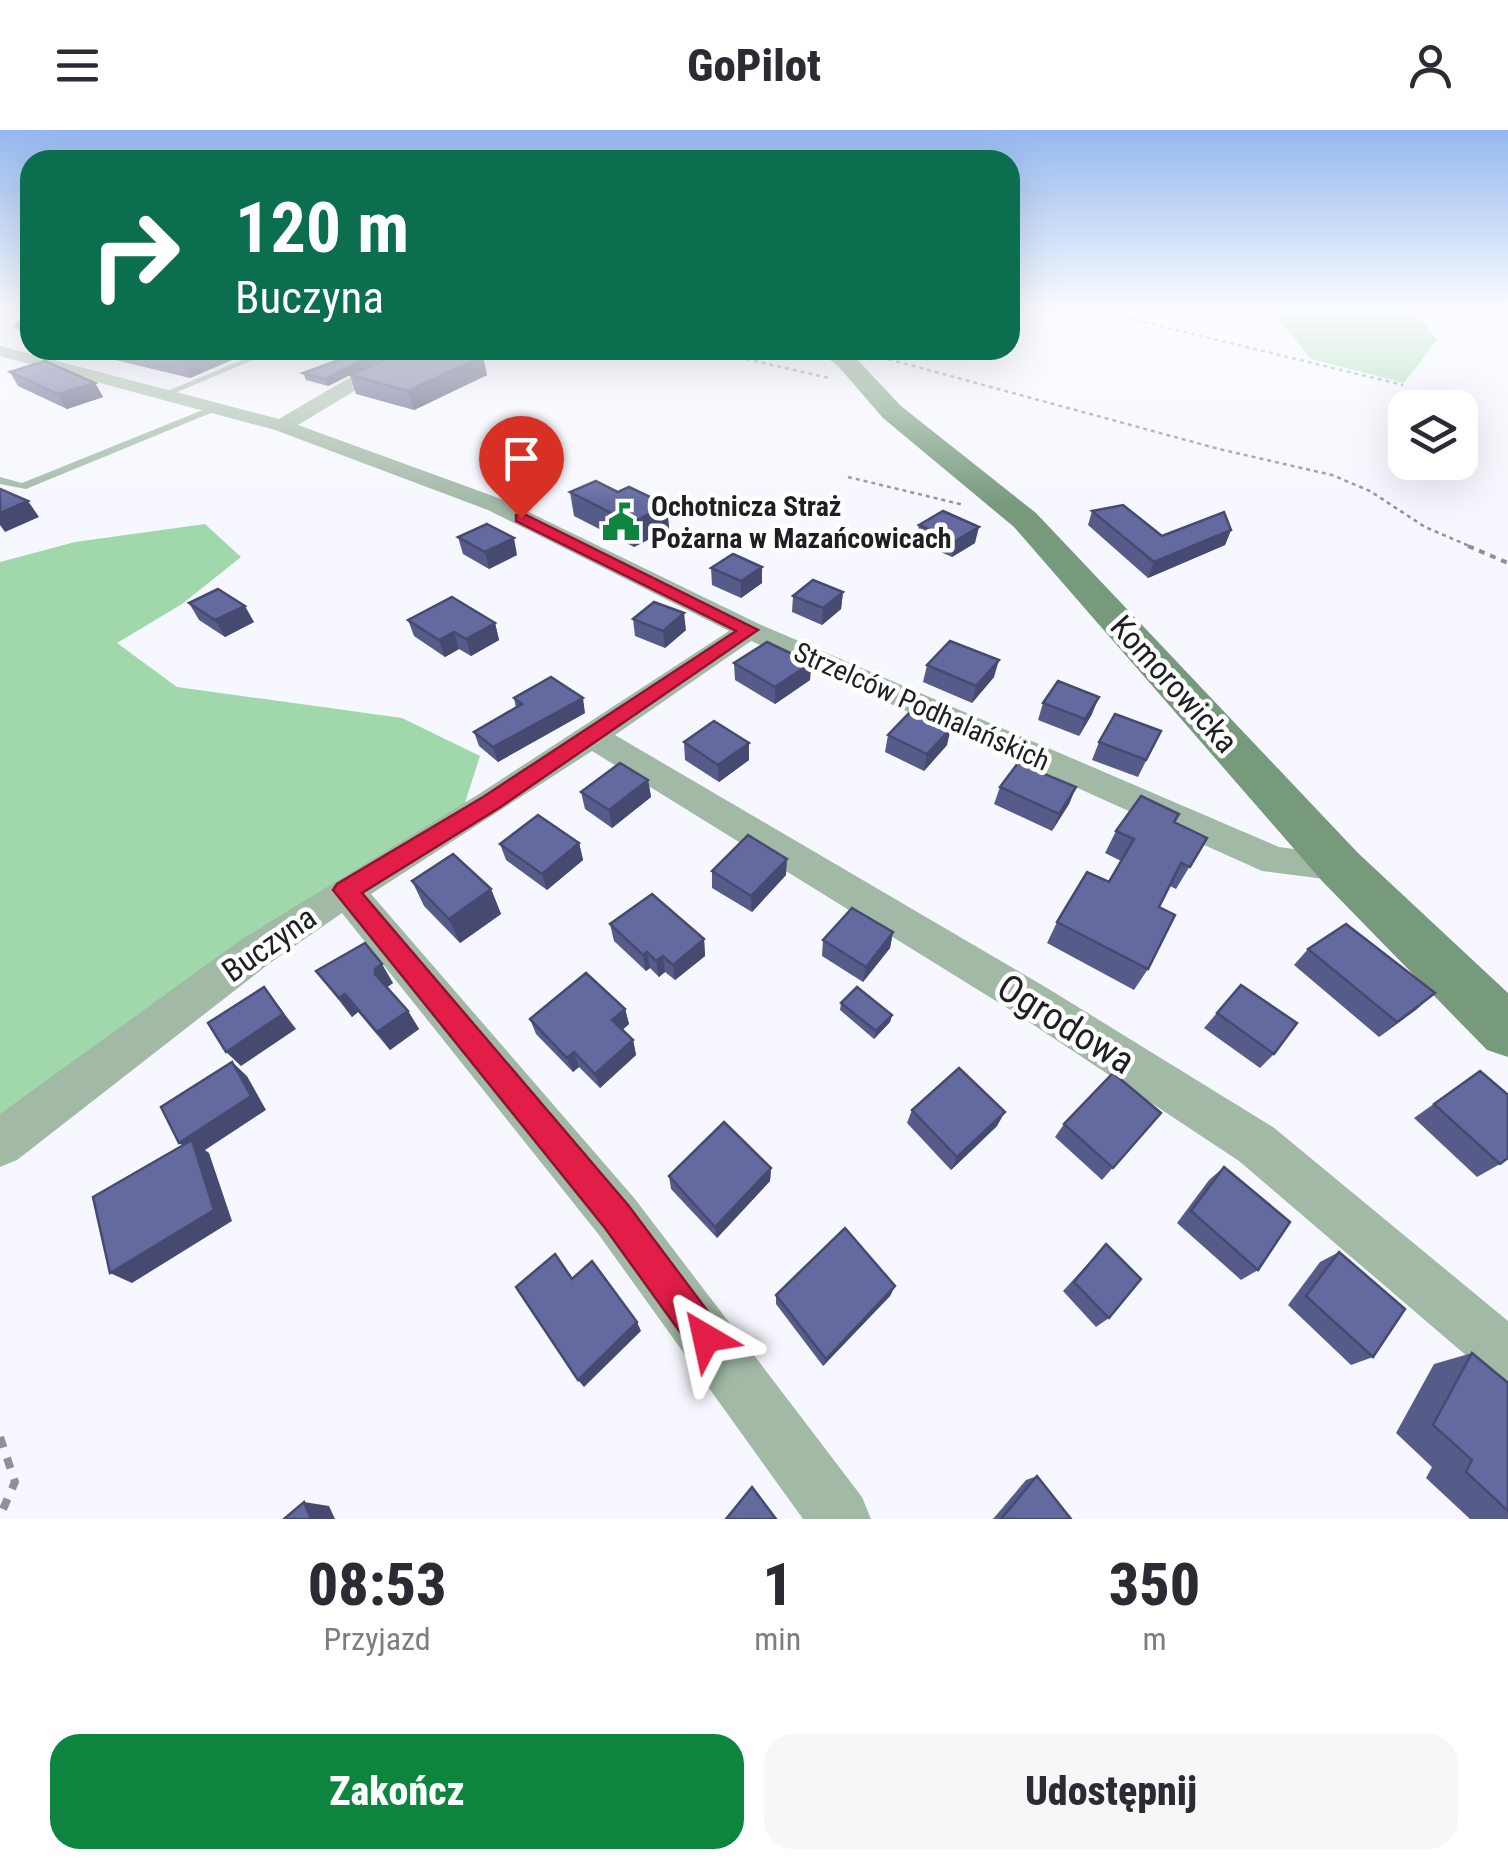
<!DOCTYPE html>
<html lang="pl">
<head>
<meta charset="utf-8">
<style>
	:root { --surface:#fff; --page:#f7f7f7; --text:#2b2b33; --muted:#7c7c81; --accent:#0d853e }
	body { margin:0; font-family:"Roboto Condensed",sans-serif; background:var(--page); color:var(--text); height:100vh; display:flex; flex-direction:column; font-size:38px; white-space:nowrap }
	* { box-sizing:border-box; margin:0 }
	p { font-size:32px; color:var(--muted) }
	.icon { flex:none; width:55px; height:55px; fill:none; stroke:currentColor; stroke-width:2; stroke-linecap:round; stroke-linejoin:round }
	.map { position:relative; height:1389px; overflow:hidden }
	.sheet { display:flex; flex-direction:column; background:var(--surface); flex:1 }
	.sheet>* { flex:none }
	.banner { position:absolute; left:20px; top:20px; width:1000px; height:210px; border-radius:30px; box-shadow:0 10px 40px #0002; background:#0b6e4f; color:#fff; overflow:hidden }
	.fabs { position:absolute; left:1388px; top:260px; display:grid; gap:20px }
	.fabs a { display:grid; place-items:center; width:90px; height:90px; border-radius:20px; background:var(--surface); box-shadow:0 10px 40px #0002; font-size:50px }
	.pin { position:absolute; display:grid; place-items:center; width:85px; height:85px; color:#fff; margin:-102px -42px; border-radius:50% 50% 50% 0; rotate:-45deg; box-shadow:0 0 10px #0007 }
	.pin .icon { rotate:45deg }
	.me { position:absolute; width:110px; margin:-55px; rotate:324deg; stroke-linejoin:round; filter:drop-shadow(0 0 8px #0008) }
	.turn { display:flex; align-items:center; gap:35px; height:210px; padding:0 50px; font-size:45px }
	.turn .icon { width:130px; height:130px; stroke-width:2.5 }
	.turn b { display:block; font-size:70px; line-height:85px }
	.eta { display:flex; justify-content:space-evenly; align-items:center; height:170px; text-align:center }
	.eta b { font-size:60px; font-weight:800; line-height:70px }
	.cta { display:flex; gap:20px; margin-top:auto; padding:20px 50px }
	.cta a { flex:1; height:115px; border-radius:30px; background:var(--accent); color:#fff; font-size:40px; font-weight:800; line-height:115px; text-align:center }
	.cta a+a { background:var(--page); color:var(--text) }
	header { display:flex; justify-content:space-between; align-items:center; height:130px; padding:0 50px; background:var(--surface); font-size:45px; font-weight:800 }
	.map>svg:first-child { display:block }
</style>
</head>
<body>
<header><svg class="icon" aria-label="menu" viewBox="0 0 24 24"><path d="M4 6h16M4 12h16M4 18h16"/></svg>GoPilot<svg class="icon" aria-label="person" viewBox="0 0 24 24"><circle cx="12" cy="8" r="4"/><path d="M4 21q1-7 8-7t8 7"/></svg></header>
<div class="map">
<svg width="1508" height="1389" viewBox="0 0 1508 1389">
	<rect width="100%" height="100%" fill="#f7f8ff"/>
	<g fill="#a0d8ab">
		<path d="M1423 179 1419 185 1437 210 1404 253 1311 229 1271 180Z"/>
		<path d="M205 394 241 427 182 474 117 513 177 557 402 588 480 626 464 676 0 995V432L75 412Z"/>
	</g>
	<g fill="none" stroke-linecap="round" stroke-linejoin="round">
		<g stroke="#909197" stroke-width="2.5" stroke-dasharray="4 4" stroke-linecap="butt">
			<path d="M1090 179 1403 255"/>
			<path d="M707 220 829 248"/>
			<path d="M873 225 1219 319 1332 345 1370 361 1425 397 1474 418"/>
			<path d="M848 347 964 375"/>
		</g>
		<path stroke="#909197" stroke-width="4" stroke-dasharray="6 6" stroke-linecap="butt" d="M1468 416 1508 433"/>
		<path stroke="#909197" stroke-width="8" stroke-dasharray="11 11" stroke-linecap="butt" d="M0 1307 15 1352 0 1386"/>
		<g fill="#a2b9a6" fill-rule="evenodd">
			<path d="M0 179H22L0 183Z"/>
			<path d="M266 220H277L168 266 160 264Z"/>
			<path d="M215 275 220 278 218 280 26 359 0 354V347L22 353Z"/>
		</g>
		<path fill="#a2b9a6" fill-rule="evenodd" d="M0 216 279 289C328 261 386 220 444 220L356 260 298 295 504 370 759 494 1279 717 1353 727 1358 737 1353 747 1340 751 1262 741 751 511 615 605 1047 858 1273 997 1508 1191V1254L1489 1245 1239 1031 1017 884 592 621 371 764 635 1069 862 1367 871 1389H803L599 1105 342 783 270 833 17 1030 0 1037V984L242 809 479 664 729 501 488 380 275 300 0 226Z"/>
		<path fill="#779a7d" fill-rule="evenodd" d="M817 220H845L854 226 901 276 1036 383 1358 723 1508 863V927L1487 920 1322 751 1014 397 883 288 838 236Z"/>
	</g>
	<g fill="#565b8a" fill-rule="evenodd">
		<path d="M103 220H255L190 248 107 228Z"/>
		<path d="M366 220 487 245 414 280 356 264 350 245 328 256 306 250 303 243ZM392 226 352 244 378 231Z"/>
		<path d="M10 242 95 253 103 267 67 279 18 256Z"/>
		<path d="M570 362H618L667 375 669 399 634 417 574 386Z"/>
		<path d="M1092 381 1162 406 1231 400 1225 415 1148 448 1088 395Z"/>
		<path d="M919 395 975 413 952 427 916 411Z"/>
		<path d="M458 407 517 425 489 439 463 424Z"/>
		<path d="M711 438 762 453 741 468 712 455Z"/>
		<path d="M843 462 841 479 822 495 792 482 793 466Z"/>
		<path d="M189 473 254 492 225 507 199 490Z"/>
		<path d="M633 489 686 500 665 518 635 506Z"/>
		<path d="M408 490 495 493 499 510 471 526 459 519 445 527 414 506Z"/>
		<path d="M734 533H811L810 550 775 574 735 550Z"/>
		<path d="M927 535 994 547 972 573 923 552Z"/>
		<path d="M514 568 585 583 498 632 479 616 474 602 516 578Z"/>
		<path d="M1043 573 1092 584 1079 606 1038 590Z"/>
		<path d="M1161 601 1138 647 1092 630 1099 612Z"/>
		<path d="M888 605 947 615 924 641 885 622Z"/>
		<path d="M684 612 749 613V630L719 652 685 630Z"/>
		<path d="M648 650 651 667 612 698 585 679 581 662Z"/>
		<path d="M1000 657H1076L1069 674 1052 701 994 674Z"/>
		<path d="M1174 692 1207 708 1176 759 1170 756 1159 777 1148 839 1134 860 1047 813 1057 792 1109 752 1121 731 1105 723 1116 701Z"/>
		<path d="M579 713 583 730 547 760 506 730 500 714Z"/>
		<path d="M712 741 786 745 752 782 712 758Z"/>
		<path d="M412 751 491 759 501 784 460 813 424 776Z"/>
		<path d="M610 794 704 809 705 826 675 850 665 842 659 847 650 838 646 841 614 811Z"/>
		<path d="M893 802 890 818 863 852 822 826 823 810Z"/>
		<path d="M1308 819 1417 879 1379 907 1294 835Z"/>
		<path d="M316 841 393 853 387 857 408 881 419 899 390 920 358 882 352 887Z"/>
		<path d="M1241 855 1274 924 1260 938 1204 898Z"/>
		<path d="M841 873 892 885 890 892 874 909 840 880Z"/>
		<path d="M625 879 629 894 622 900 633 910 636 925 600 958 579 937 573 942 536 904 530 889Z"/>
		<path d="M1480 941 1500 1034 1477 1047 1414 988Z"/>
		<path d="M912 980 997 996 951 1040 907 993Z"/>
		<path d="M1161 983 1102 1050 1055 1007 1064 994Z"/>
		<path d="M1224 1037 1258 1140 1241 1150 1177 1093 1209 1050Z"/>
		<path d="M771 1038 770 1051 717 1108 671 1059 669 1046Z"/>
		<path d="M1106 1114 1109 1188 1096 1197 1063 1161Z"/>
		<path d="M1339 1122 1373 1227 1351 1235 1288 1175 1320 1132Z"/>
		<path d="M895 1156 890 1166 823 1236 776 1174V1165Z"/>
		<path d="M1472 1223 1508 1253V1389H1470L1426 1348 1432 1337 1396 1303 1434 1234Z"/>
		<path d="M1037 1346 1071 1389H993L1026 1350Z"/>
	</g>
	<g fill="#464a70">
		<path d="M30 194V215H28L16 196Z"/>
		<path d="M197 220H255L190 248 180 227Z"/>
		<path d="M389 220H407L408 221 378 231 328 256 325 249 376 224Z"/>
		<path d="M483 226 487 245 414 280 408 261Z"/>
		<path d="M95 253 103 267 67 279 58 264Z"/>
		<path d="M28 371 39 387 5 402 0 395V383Z"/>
		<path d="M667 375 669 399 634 417 631 393Z"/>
		<path d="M979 397 975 413 952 427 955 411Z"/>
		<path d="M1231 400 1225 415 1148 448 1154 432Z"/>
		<path d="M514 408 517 425 489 439 485 422Z"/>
		<path d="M762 437V453L741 468V451Z"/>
		<path d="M843 462 841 479 822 495 823 478Z"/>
		<path d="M245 476 254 492 225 507 215 490Z"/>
		<path d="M684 483 686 500 665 518 663 501Z"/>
		<path d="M495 493 499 510 471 526 466 509Z"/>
		<path d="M454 502 459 519 445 527 439 510Z"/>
		<path d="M999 530 994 547 972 573 976 556Z"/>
		<path d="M811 533 810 550 775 574V557Z"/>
		<path d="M1099 567 1092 584 1079 606 1085 589Z"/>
		<path d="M583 568 585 583 498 632 493 617Z"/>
		<path d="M951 598 947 615 924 641 927 624Z"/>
		<path d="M749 613V630L719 652 718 635Z"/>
		<path d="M648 650 651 667 612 698 609 680Z"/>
		<path d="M1076 657 1069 674 1052 701 1059 684Z"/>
		<path d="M579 713 583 730 547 760 542 744Z"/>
		<path d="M787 729 786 745 752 782 751 766Z"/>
		<path d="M491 759 501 784 460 813 449 789Z"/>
		<path d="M893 802 890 818 863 852 866 837Z"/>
		<path d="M704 809 705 826 675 850 673 835Z"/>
		<path d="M647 822 650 838 646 841 643 825Z"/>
		<path d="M663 826 665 842 659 847 656 831Z"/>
		<path d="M382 834 393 853 386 858 375 844V839Z"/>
		<path d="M264 857 296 899 241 936 226 922Z"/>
		<path d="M1435 863 1417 879 1379 907 1397 892Z"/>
		<path d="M345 864 358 882 352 887 339 868Z"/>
		<path d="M625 879 629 894 616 906 612 890Z"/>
		<path d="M408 881 419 899 390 920 377 902Z"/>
		<path d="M892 885 890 892 874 909 876 901Z"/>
		<path d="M633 910 636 925 600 958 595 944Z"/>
		<path d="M574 922 579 937 573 942 567 928Z"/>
		<path d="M232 932 247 946 266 980 205 1020 209 1023 232 1091 132 1153 110 1143 197 1026 179 1013Z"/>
		<path d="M1005 982 997 996 951 1040 957 1027Z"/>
		<path d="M771 1038 770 1051 717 1108 715 1097Z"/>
		<path d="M895 1156 890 1166 823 1236 826 1229Z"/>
		<path d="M637 1192 641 1201 584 1257 578 1250Z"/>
		<path d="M304 1372 329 1376 335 1389H311Z"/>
	</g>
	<g fill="#646aa0" stroke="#464a70" stroke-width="2.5">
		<path d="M28 179H30V194L16 196Z"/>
		<path d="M150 220H197L180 227Z"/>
		<path d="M366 220H389L376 224 325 249 303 243Z"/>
		<path d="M407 220H462L483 226 408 261 350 245Z"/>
		<path d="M45 231 95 253 58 264 10 242Z"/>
		<path d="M596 351 618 362 629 357 667 375 631 393 570 362Z"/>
		<path d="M0 359 28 371 0 383Z"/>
		<path d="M1123 375 1162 406 1224 382 1231 400 1154 432 1092 381Z"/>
		<path d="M943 381 979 397 955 411 919 395Z"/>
		<path d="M487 394 514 408 485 422 458 407Z"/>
		<path d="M733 424 762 437 741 451 711 438Z"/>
		<path d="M813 450 843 462 823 478 793 466Z"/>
		<path d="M218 459 245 476 215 490 189 473Z"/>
		<path d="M452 467 495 493 466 509 454 502 439 510 408 490Z"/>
		<path d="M654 472 684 483 663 501 633 489Z"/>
		<path d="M950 511 999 530 976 556 927 535Z"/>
		<path d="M767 512 811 533 775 557 734 533Z"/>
		<path d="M551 547 583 568 493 617 474 602 522 574 514 568Z"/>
		<path d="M1058 551 1099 567 1085 589 1043 573Z"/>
		<path d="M912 580 951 598 927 624 888 605Z"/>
		<path d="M1115 584 1161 601 1146 630 1099 612Z"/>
		<path d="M714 591 749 613 718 635 684 612Z"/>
		<path d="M620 633 648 650 609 680 581 662Z"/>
		<path d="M1018 633 1076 657 1059 684 1000 657Z"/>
		<path d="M1141 666 1179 684 1174 692 1207 708 1190 737 1181 733 1159 777 1175 785 1148 839 1057 792 1087 742 1109 752 1134 709 1116 701Z"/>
		<path d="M538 685 579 713 542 744 500 714Z"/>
		<path d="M748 705 787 729 751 766 712 741Z"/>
		<path d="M453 724 491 759 449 789 412 751Z"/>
		<path d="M652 764 704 809 673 835 663 826 656 831 647 822 643 825 610 794Z"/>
		<path d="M852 778 893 802 866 837 823 810Z"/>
		<path d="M1346 794 1435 863 1397 892 1308 819Z"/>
		<path d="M365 813 382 834 375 839V844L408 881 377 902 345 864 339 868 316 841Z"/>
		<path d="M586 843 625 879 612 890 633 910 595 944 574 922 567 928 530 889Z"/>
		<path d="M1241 855 1297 893 1274 924 1217 883Z"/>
		<path d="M264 857 283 884 226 922 208 893Z"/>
		<path d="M857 857 892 885 876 901 841 873Z"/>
		<path d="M232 932 251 966 179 1013 161 977Z"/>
		<path d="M959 938 1005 982 957 1027 912 980Z"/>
		<path d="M1480 941 1508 965V1028L1500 1034 1434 974Z"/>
		<path d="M1113 943 1161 983 1113 1038 1064 994Z"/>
		<path d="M724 992 771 1038 715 1097 669 1046Z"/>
		<path d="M192 1010 214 1080 110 1143 93 1067Z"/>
		<path d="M1224 1037 1290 1092 1258 1140 1191 1081Z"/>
		<path d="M845 1098 895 1156 826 1229 776 1165Z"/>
		<path d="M1106 1114 1141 1149 1109 1188 1074 1152Z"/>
		<path d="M1339 1122 1405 1179 1373 1227 1306 1166Z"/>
		<path d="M555 1124 572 1149 592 1131 637 1192 578 1250 516 1157Z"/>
		<path d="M1472 1223 1508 1253V1381L1466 1342 1472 1330 1433 1295Z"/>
		<path d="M1037 1346 1071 1389H1001Z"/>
		<path d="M752 1357 776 1389H726Z"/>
		<path d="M304 1372 311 1389H284Z"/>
	</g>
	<linearGradient id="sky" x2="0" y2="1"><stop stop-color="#94b8ef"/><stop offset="0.48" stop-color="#fbfcff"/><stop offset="1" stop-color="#fbfcff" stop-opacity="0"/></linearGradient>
	<rect width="1508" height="374" fill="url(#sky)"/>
	<path fill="#e11d48" stroke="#92132f" stroke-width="2.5" d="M516 385H526L758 500 499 678 362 763 628 1075 718 1195 723 1208 718 1220 706 1225 693 1220 605 1098 333 760 337 754 483 667 736 501 516 391Z"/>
	<defs>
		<g id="civic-bare" transform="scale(3)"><path d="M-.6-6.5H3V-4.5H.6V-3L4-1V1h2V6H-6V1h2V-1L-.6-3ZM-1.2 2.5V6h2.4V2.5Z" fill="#0d853e" stroke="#fff" stroke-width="2.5" paint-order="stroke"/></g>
	</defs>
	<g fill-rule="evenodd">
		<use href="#civic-bare" x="621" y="392"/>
	</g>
	<g text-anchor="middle" stroke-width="9" stroke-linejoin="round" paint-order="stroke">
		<g font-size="28" font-weight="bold" fill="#1e1f23" stroke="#fff" text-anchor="start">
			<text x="651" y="386">Ochotnicza Straż<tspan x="651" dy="32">Pożarna w Mazańcowicach</tspan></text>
		</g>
		<g font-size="28" fill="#1e1f23" stroke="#fff">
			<text transform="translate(922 576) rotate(24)" y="10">Strzelców Podhalańskich</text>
		</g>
		<g font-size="32" fill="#1e1f23" stroke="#fff">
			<text transform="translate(1174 554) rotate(48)" y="11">Komorowicka</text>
			<text transform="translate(269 814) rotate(-35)" y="11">Buczyna</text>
		</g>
		<g font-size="38" fill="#1e1f23" stroke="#fff">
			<text transform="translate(1066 894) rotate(32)" y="13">Ogrodowa</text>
		</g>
	</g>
</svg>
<div class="fabs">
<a><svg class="icon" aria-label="layers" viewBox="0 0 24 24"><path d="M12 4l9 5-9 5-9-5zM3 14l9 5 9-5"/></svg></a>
</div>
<div class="pin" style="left:521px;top:388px;background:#d93025"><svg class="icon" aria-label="arrive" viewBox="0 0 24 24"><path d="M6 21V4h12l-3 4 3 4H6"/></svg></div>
<svg class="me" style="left:706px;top:1208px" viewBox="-20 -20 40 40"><path d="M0-17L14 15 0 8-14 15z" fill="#e11d48" stroke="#fff" stroke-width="4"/></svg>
<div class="banner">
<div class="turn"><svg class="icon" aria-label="right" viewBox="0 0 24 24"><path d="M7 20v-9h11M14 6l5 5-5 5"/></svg><div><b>120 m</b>Buczyna</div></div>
</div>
</div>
<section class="sheet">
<div class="eta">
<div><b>08:53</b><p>Przyjazd</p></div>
<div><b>1</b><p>min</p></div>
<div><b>350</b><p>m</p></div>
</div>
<div class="cta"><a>Zakończ</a><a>Udostępnij</a></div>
</section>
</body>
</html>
